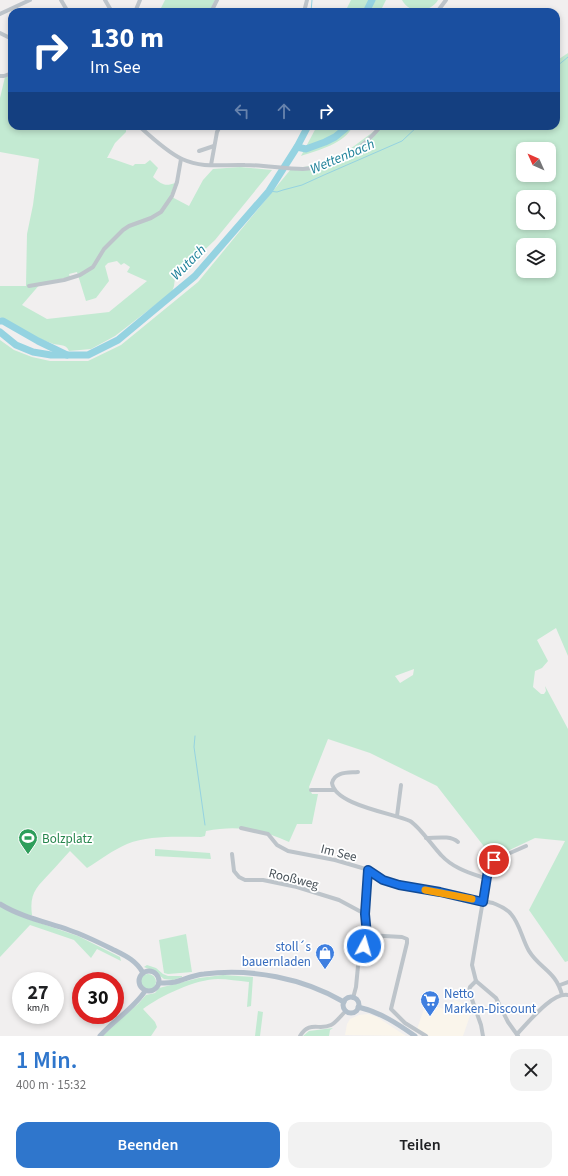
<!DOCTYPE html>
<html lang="de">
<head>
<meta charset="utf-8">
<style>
	:root { --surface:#fff; --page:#f2f2f2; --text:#202124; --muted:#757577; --accent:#2f76cc }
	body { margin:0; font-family:"Source Sans 3",sans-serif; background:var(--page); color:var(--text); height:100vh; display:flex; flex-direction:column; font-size:15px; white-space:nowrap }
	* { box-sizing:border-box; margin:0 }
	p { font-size:13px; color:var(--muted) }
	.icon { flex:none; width:22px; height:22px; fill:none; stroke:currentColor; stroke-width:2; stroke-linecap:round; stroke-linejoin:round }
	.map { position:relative; height:1036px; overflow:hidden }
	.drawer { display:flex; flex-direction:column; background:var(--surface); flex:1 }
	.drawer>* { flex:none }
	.guide { position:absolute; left:8px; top:8px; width:552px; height:122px; border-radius:12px; box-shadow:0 2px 6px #0003; background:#1a4fa0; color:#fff; overflow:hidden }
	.needle { width:26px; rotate:315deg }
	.fabs { position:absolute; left:516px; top:142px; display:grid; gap:8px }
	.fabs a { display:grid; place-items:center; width:40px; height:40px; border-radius:8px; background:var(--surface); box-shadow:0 2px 6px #0003; font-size:20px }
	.speed { position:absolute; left:12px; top:972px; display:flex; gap:8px; font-size:20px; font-weight:700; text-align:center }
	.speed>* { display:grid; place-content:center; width:52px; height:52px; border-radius:50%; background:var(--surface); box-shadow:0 2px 6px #0003; line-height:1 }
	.speed small { font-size:10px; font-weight:400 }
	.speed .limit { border:6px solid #d22; background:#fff; color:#111 }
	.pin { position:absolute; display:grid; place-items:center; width:34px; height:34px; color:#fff; margin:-17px; border:2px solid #fff; border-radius:50%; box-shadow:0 1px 4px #0007 }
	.me { position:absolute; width:44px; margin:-22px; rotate:6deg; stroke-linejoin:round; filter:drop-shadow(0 0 3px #0008) }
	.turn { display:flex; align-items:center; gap:14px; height:84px; padding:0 16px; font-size:18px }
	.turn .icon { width:52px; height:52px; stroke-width:2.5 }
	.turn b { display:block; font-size:28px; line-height:34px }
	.lanes { display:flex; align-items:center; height:38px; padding:0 16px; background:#0003; justify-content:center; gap:20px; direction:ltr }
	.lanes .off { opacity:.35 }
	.round { display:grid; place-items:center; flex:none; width:42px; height:42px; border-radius:12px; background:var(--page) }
	.summary { display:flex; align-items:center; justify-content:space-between; height:68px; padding:0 16px }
	h1 { font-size:24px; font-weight:600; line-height:30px; color:var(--accent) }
	.primary-button { display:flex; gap:8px; margin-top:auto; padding:8px 16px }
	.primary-button a { flex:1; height:46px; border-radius:12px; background:var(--accent); color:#fff; font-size:16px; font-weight:600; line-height:46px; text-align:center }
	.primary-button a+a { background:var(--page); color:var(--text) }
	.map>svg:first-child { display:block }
</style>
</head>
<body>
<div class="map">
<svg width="568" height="1036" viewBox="0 0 568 1036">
	<rect width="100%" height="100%" fill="#f1efef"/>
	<g fill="#faf5eb">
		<path d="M454 1000 473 1007 463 1036H429L417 1029 426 1003 450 1011Z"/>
		<path d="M368 1014 377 1017 406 1036 345 1035 347 1024 350 1019 359 1015Z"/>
	</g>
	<g fill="#c3ead2" fill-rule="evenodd">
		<path d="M165 0H215L209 12H159Z"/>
		<path d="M351 0H386L380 12H345Z"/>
		<path d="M402 0H438C430 13 410 15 402 0Z"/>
		<path d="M568 53V656L556 628 537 640 548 661 542 668 535 671 533 687 541 694H544L546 691 545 686 568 729V961L565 962 529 910 565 841 535 838 493 858 437 786 370 753 328 739 309 787 312 794H318L312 824H297L289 842C259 829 238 825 206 831L205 836 201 837C177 837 150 835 127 844 113 850 100 860 87 868L70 851C63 858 57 866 50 873 37 887 29 893 32 915L28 919 78 936 120 957 121 961 97 949 91 958 74 940 30 925 0 957V340L14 350 32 357 50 361H88L121 345 198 282 291 169 316 165 342 155 381 126H556V61ZM523 149H549V175H523ZM523 197H549V223H523ZM523 245H549V271H523ZM414 669 413 675 400 683 395 676Z"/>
		<path d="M12 75V126H47L61 129 62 126H110L113 128 126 126V132L115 143 107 158H110L133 166 135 164H145L150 160 158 168 153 177C161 184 165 187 175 183L170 196 189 206 203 180 213 169 240 167 272 170 215 240 175 278 174 286 172 292 115 336 91 349 69 351C66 343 58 346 51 343 33 337 17 326 0 317V286H26L27 234 33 205 39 159 0 152V98L5 77ZM117 261 121 265 124 263 130 267 127 272 147 281 109 312 47 319 22 305 41 283 70 277 69 274 77 272 86 301 96 298 109 281 105 266 108 263Z"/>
		<path d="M317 126H353C344 144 319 150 301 156Z"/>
		<path d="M155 849 210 853 211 859 155 856Z"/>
		<path d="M186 934 192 972 168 974 164 973 159 940Z"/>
		<path d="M147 965 156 968 163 974 168 976H182V977L173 980 164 979 154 971 144 967Z"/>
		<circle cx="148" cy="982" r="8"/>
		<path d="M223 975 253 977 251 1006 247 1007 249 982C238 981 228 979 218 979 196 979 160 996 143 1009L155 1022 157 1027 151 1036H103L125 1015 138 1004 146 995 155 993 159 988 199 978Z"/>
		<path d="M258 1011 263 1012 260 1036H255Z"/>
		<path d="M333 1028 330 1030 329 1036H303L309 1031Z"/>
	</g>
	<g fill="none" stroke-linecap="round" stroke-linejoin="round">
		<g stroke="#95d3e1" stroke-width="1">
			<path d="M311 12 312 0"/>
			<path d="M556 67 568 57"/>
			<path d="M307 126 308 128"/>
			<path d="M269 191 277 192 283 190 302 185 324 175 402 141 418 126"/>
			<path d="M195 736 194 747 205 825"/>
		</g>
		<g stroke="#95d3e1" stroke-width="7">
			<path d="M366 12 372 0"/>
			<path d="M297 147 306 149 325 142 335 137 346 128V126"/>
			<path d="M0 321H3L38 341 67 355"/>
			<path d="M0 332 16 345 33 352 51 355H88L118 340 195 276 269 191 297 147 308 126"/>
		</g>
		<g stroke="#bdc4ca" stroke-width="4">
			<path d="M61 0 68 12"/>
			<path d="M105 0 112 12"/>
			<path d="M135 12 140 0"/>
			<path d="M211 12 217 0"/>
			<path d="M304 12 307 0"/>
			<path d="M437 12 446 0"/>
			<path d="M0 14 30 0"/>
			<path d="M0 33 12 39"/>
			<path d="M0 76H4L12 73"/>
			<path d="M139 126C151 137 167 152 182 159 204 169 223 164 245 165 265 165 284 169 303 169 335 168 362 149 381 126"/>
			<path d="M199 151 214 146"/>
			<path d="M211 165 217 132 220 126"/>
			<path d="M29 286 64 280 80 275 93 267 104 249 123 230 129 226 151 218 161 212 172 196 177 182 181 159"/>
			<path d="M358 772C349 773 335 771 332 783 335 805 392 813 410 821 419 826 433 847 441 855 454 869 470 873 487 879"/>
			<path d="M311 790H334"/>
			<path d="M397 816 401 785"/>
			<path d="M241 828 268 834 277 845 288 851 335 860 369 870 383 880 399 885 493 903C500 906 506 908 511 914 520 924 522 939 529 951 540 969 556 971 562 995"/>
			<path d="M426 838C436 838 450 835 458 842"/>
			<path d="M232 854 234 871 239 877 245 880H263L297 887 339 900 365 914"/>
			<path d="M367 935 402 937 407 939V943L391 1009 405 1023 426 1036"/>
			<path d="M476 981 472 965 489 865 494 860 526 846"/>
			<path d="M476 981 496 998 508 1022 518 1036"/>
			<path d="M476 981 470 987 469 991 481 1025 483 1036"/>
			<path d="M560 985 568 982"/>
			<path d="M353 998 356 987 358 966 367 935 365 914 369 870"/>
			<path d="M517 1034C528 1023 552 992 568 995"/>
			<path d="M300 1036C310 1020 319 1031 331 1025 337 1022 341 1015 346 1011"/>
		</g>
		<g stroke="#b2bfcb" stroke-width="5">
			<path d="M0 904C21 917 46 922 69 930 84 935 98 942 112 949 124 955 136 960 143 973"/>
			<circle cx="149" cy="981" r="10"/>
			<path d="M159 983C164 983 170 983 175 982 185 979 194 975 204 974 251 968 303 978 344 1002"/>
			<circle cx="351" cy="1005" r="8"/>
			<path d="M358 1007C380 1012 398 1024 415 1036"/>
			<path d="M100 1036C113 1021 135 1007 145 991"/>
		</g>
	</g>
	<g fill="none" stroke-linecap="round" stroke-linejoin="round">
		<g stroke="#114b97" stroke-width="10">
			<path id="route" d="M364 946 367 935 365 914 368 870 383 880 399 885 440 892 483 902 489 864 494 860"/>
		</g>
		<use href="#route" stroke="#1a73e8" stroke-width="7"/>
		<path stroke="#f59e0b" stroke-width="7" d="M425 890 472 899"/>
	</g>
	<defs>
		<g id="stadium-pin" transform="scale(1)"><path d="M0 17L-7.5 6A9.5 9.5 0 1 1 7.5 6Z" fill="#2e9e5b" stroke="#fff"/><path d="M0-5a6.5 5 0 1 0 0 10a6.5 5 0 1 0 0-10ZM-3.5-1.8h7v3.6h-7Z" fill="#fff"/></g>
		<g id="shop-pin" transform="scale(1)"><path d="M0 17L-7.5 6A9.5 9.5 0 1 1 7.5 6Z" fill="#3f7fe0" stroke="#fff"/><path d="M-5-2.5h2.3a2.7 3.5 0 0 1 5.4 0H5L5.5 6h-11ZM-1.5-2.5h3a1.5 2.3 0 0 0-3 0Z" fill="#fff"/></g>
		<g id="supermarket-pin" transform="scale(1)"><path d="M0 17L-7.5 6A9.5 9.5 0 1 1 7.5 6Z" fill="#3f7fe0" stroke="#fff"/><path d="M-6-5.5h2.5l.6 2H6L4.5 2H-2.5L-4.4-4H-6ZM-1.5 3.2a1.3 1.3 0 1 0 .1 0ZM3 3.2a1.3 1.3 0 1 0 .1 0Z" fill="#fff"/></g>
	</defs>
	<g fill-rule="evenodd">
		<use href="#stadium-pin" x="28" y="838"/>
		<use href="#shop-pin" x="325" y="953"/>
		<use href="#supermarket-pin" x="430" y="1000"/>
	</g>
	<g text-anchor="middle" stroke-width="3.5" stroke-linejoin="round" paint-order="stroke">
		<g font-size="13" fill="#27864d" stroke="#fff" text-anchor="start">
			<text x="42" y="843">Bolzplatz</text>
		</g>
		<g font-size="13" fill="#4a535a" stroke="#fff">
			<text transform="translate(339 852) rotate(14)" y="5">Im See</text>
			<text transform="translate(294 878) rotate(14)" y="5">Rooßweg</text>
		</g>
		<g font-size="13" fill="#366cbe" stroke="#fff" text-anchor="end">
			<text x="311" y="951">stoll´s<tspan x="311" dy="15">bauernladen</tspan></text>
			<text x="444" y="998" text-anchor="start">Netto<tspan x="444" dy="15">Marken-Discount</tspan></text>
		</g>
		<g font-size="14" font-style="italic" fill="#1e8199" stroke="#fff">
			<text transform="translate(342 156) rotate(-23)" y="5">Wettenbach</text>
			<text transform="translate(188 262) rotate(-45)" y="5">Wutach</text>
		</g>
	</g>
</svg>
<div class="fabs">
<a><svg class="needle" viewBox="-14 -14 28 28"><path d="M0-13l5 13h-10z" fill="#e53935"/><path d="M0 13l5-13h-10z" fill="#757577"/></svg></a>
<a><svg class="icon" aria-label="search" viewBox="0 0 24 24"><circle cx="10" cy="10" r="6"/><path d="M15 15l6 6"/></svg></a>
<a><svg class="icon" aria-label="layers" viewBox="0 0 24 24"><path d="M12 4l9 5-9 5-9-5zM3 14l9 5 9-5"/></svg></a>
</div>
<div class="speed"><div>27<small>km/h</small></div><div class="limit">30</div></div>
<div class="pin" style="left:494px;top:860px;background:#d93025"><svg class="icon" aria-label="arrive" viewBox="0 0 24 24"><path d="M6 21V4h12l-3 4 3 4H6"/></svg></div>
<svg class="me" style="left:364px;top:946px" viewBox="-20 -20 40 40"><circle r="17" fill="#1a73e8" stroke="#fff" stroke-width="3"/><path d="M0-11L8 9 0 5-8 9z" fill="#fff"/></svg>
<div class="guide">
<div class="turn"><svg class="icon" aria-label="right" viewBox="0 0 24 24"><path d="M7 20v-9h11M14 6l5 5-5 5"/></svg><div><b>130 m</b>Im See</div></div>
<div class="lanes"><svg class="icon off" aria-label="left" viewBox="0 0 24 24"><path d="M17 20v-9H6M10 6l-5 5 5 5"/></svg><svg class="icon off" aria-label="ahead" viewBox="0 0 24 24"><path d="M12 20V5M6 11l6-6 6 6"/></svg><svg class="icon" aria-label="right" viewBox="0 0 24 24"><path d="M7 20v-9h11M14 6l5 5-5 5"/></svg></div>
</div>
</div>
<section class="drawer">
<div class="summary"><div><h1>1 Min.</h1><p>400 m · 15:32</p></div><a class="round"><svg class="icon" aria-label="close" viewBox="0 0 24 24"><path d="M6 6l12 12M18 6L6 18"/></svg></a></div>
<div class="primary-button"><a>Beenden</a><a>Teilen</a></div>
</section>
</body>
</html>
